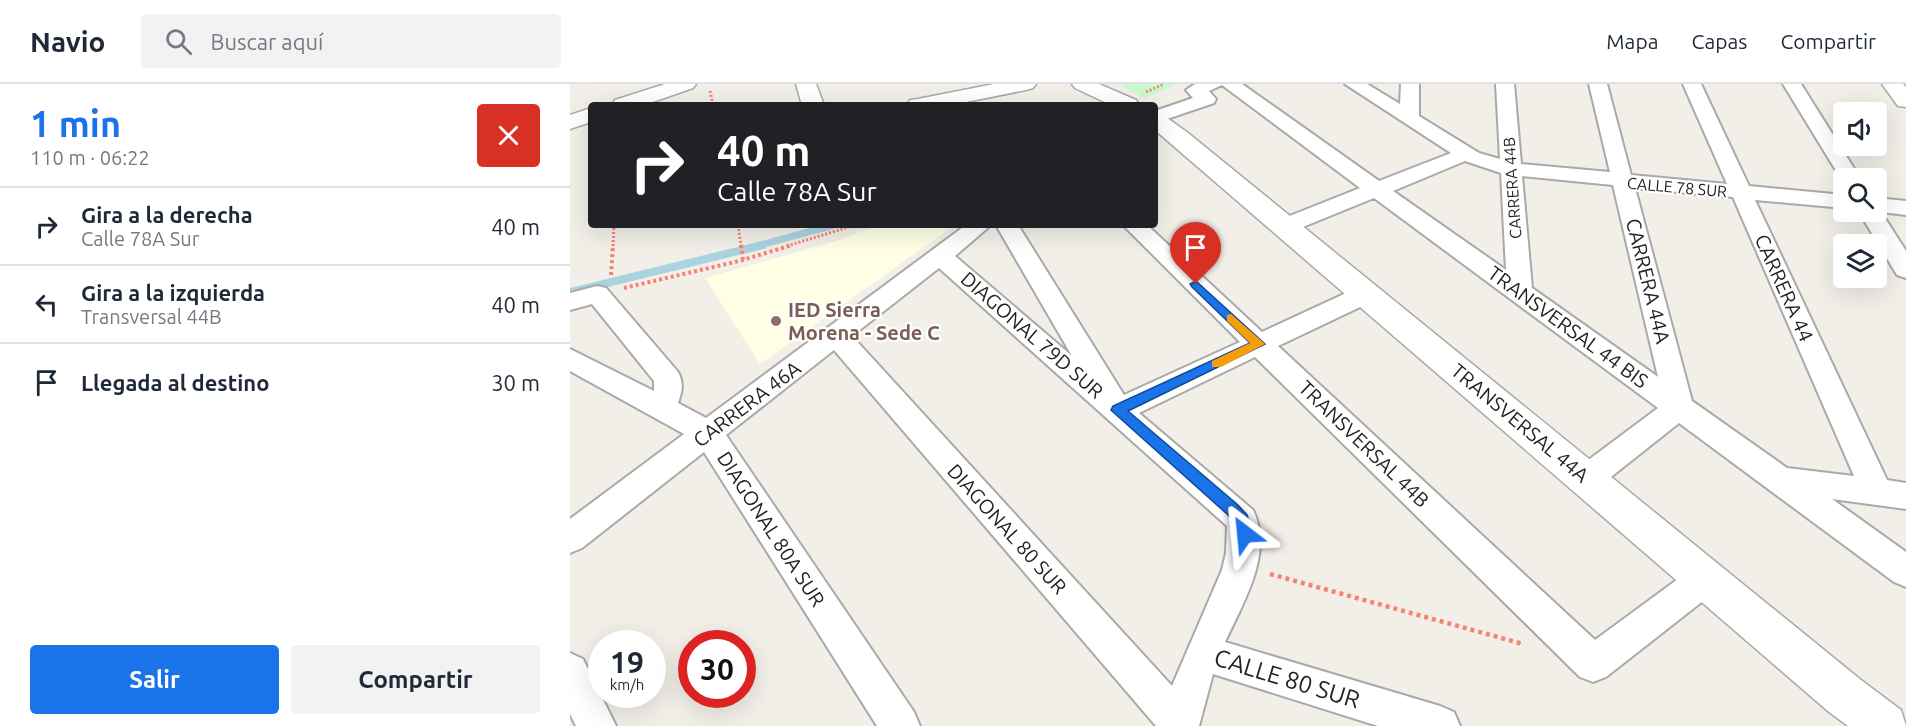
<!DOCTYPE html>
<html lang="es">
<head>
<meta charset="utf-8">
<style>
	:root { --surface:#fff; --page:#f2f2f3; --text:#1f2937; --muted:#747a83; --line:#e0e1e3; --accent:#1a73e8 }
	body { margin:0; font-family:Ubuntu,sans-serif; background:var(--page); color:var(--text); height:100vh; display:flex; flex-direction:column; font-size:22px; white-space:nowrap }
	* { box-sizing:border-box; margin:0 }
	p { font-size:20px; color:var(--muted) }
	.icon { flex:none; width:33px; height:33px; fill:none; stroke:currentColor; stroke-width:2; stroke-linecap:round; stroke-linejoin:round }
	.map { position:relative; flex:1; overflow:hidden }
	.sheet { display:flex; flex-direction:column; background:var(--surface); width:570px }
	.sheet>* { flex:none }
	.top-card { position:absolute; left:18px; top:18px; width:570px; height:126px; border-radius:6px; box-shadow:0 6px 24px #0002; background:#202124; color:#fff; overflow:hidden }
	.tools { position:absolute; left:1263px; top:18px; display:grid; gap:12px }
	.tools a { display:grid; place-items:center; width:54px; height:54px; border-radius:6px; background:var(--surface); box-shadow:0 6px 24px #0002; font-size:30px }
	.speed { position:absolute; left:18px; top:546px; display:flex; gap:12px; font-size:30px; font-weight:700; text-align:center }
	.speed>* { display:grid; place-content:center; width:78px; height:78px; border-radius:50%; background:var(--surface); box-shadow:0 6px 24px #0002; line-height:1 }
	.speed small { font-size:15px; font-weight:400 }
	.speed .limit { border:9px solid #d22; background:#fff; color:#111 }
	.pin { position:absolute; display:grid; place-items:center; width:51px; height:51px; color:#fff; margin:-62px -26px; border-radius:50% 50% 50% 0; rotate:-45deg; box-shadow:0 0 6px #0007 }
	.pin .icon { rotate:45deg }
	.me { position:absolute; width:66px; margin:-33px; rotate:331deg; stroke-linejoin:round; filter:drop-shadow(0 0 4px #0008) }
	.turn { display:flex; align-items:center; gap:21px; height:126px; padding:0 30px; font-size:27px }
	.turn .icon { width:78px; height:78px; stroke-width:2.5 }
	.turn b { display:block; font-size:42px; line-height:51px }
	.round { display:grid; place-items:center; flex:none; width:63px; height:63px; border-radius:6px; background:var(--page) }
	.overview { display:flex; align-items:center; justify-content:space-between; height:102px; padding:0 30px }
	h1 { font-size:36px; font-weight:700; line-height:45px; color:var(--accent) }
	.cta { display:flex; gap:12px; margin-top:auto; padding:12px 30px }
	.cta a { flex:1; height:69px; border-radius:6px; background:var(--accent); color:#fff; font-size:24px; font-weight:700; line-height:69px; text-align:center }
	.cta a+a { background:var(--page); color:var(--text) }
	ul { padding:0; list-style:none }
	li { display:flex; align-items:center; gap:18px; height:78px; padding:0 30px; border-top:2px solid var(--line) }
	li div { flex:1 }
	li b { display:block; font-size:22px }
	li em { font-style:normal }
	header { display:flex; align-items:center; gap:36px; box-sizing:border-box; height:84px; padding:0 30px; background:var(--surface); border-bottom:2px solid var(--line) }
	header strong { font-size:28px }
	nav { display:flex; gap:33px; margin-inline-start:auto; font-size:21px }
	.search { width:420px; height:54px; background:var(--page); display:flex; align-items:center; gap:15px; box-sizing:border-box; padding:0 21px; border-radius:6px; color:var(--muted); font-size:22px }
	main { display:flex; flex:1; min-height:0 }
	.map>svg:first-child { display:block }
</style>
</head>
<body>
<header>
<strong>Navio</strong>
<div class="search"><svg class="icon" aria-label="search" viewBox="0 0 24 24"><circle cx="10" cy="10" r="6"/><path d="M15 15l6 6"/></svg>Buscar aquí</div>
<nav><a>Mapa</a><a>Capas</a><a>Compartir</a></nav>
</header>
<main>
<section class="sheet">
<div class="overview"><div><h1>1 min</h1><p>110 m · 06:22</p></div><a class="round" style="background:#d93025;color:#fff"><svg class="icon" aria-label="close" viewBox="0 0 24 24"><path d="M6 6l12 12M18 6L6 18"/></svg></a></div>
<ul>
<li><svg class="icon" aria-label="right" viewBox="0 0 24 24"><path d="M7 20v-9h11M14 6l5 5-5 5"/></svg><div><b>Gira a la derecha</b><p>Calle 78A Sur</p></div><em>40 m</em></li>
<li><svg class="icon" aria-label="left" viewBox="0 0 24 24"><path d="M17 20v-9H6M10 6l-5 5 5 5"/></svg><div><b>Gira a la izquierda</b><p>Transversal 44B</p></div><em>40 m</em></li>
<li><svg class="icon" aria-label="arrive" viewBox="0 0 24 24"><path d="M6 21V4h12l-3 4 3 4H6"/></svg><div><b>Llegada al destino</b></div><em>30 m</em></li>
</ul>
<div class="cta"><a>Salir</a><a>Compartir</a></div>
</section>
<div class="map">
<svg width="1336" height="642" viewBox="0 0 1336 642">
	<rect width="100%" height="100%" fill="#f2efe9"/>
	<path fill="#ffffe5" d="M309 141H385L190 280 135 194 263 158Z"/>
	<path fill="#c8facc" d="M548 0H608L575 14Z"/>
	<g fill="none" stroke-linecap="round" stroke-linejoin="round">
		<path stroke="#aad3df" stroke-width="7" d="M187 162 264 141"/>
		<path stroke="#aad3df" stroke-width="8" d="M0 208 193 161"/>
		<g stroke="#a9a9a9" stroke-width="4">
			<g id="minor">
				<path d="M625 0H672L809 97 881 69 775 0H797L830 20 831 0H849V32L909 69 930 75 926 0H944L951 80 1040 88 1019 0H1037L1061 91 1157 100 1113 0H1131L1179 102 1274 111V124L1185 116 1317 396 1336 399V425L1262 415 1336 468V503L1324 498 1109 339 1027 404 1016 408 1005 404 1001 395 1005 386 1088 324 804 114 723 147H707L704 142 707 137 790 104 652 1 639 7 646 15 644 19 585 39V27L623 14 616 6ZM895 77 931 89 936 186 823 107ZM952 92 1043 101 1088 293 962 204ZM1065 104 1163 113 1284 392 1217 384 1122 317Z"/>
				<path d="M1213 0H1231L1290 94H1274L1273 98Z"/>
				<path d="M1306 114 1336 117V131L1311 128 1336 167V194L1327 191 1289 128H1306Z"/>
				<path d="M396 141H421L385 172 502 272 426 141H448L554 311 670 258 553 141H577L692 248 787 204 796 202 805 204 808 210 805 216 708 262 1025 556 1123 484 1135 479 1147 484 1152 495 1147 506 1036 593 1023 598 1010 593 685 273 569 329 683 426C704 469 673 519 655 558L870 622 884 628 890 642H808L643 590 629 642H586L264 266 156 351 344 628 350 642H307L134 368 12 464 0 469V435L114 350 0 287V265L84 307V297L22 220 0 226V209L27 202 36 204 108 288C114 299 112 308 108 319L136 334ZM369 184 657 442 656 469 652 486 602 602 282 252Z"/>
				<path d="M0 569 13 575 46 642H6L0 630Z"/>
			</g>
		</g>
		<g stroke="#a9a9a9" stroke-width="3">
			<g id="tertiary">
				<path d="M95 0H126L123 4 74 21H42L45 16Z"/>
				<path d="M226 0H246L254 21H232Z"/>
				<path d="M424 0H466L463 4 456 6 381 21H337L340 16 348 15Z"/>
				<path d="M502 0H529L566 16 569 21H541L505 4Z"/>
				<path d="M1312 0H1333L1336 3V23L1328 22Z"/>
				<path d="M21 24V38L0 45V31Z"/>
				<path d="M585 29 593 31 618 49 1291 596 1331 626 1336 642H1278L1259 628 585 46Z"/>
			</g>
		</g>
		<g stroke="#fa8072" stroke-width="3" stroke-dasharray="2 2" stroke-linecap="butt">
			<path d="M140 7 143 21"/>
			<path d="M576 8 594 0"/>
			<path d="M168 141 171 162"/>
			<path d="M43 162 44 141"/>
			<path d="M217 162 285 141"/>
		</g>
		<g stroke="#fa8072" stroke-width="4" stroke-dasharray="3 3" stroke-linecap="butt">
			<path d="M171 161 173 176"/>
			<path d="M41 191 43 161"/>
			<path d="M54 204 173 176 222 161"/>
		</g>
		<path stroke="#fa8072" stroke-width="4.5" stroke-dasharray="4 4" stroke-linecap="butt" d="M700 490 953 560"/>
		<use href="#minor" fill="#fff" fill-rule="evenodd"/>
		<use href="#tertiary" fill="#fff" fill-rule="evenodd"/>
	</g>
	<path fill="#1a73e8" stroke="#114b97" stroke-width="1.5" d="M626 197 695 260 558 327 668 421 677 431 683 450 681 454 675 456 670 454 665 439 657 430 541 326 543 322 680 259 622 203 620 200Z"/>
	<path fill="#f59e0b" d="M661 230 695 260 651 283H642V277L680 259 657 237V231Z"/>
	<circle fill="#8d6e63" stroke="#fff" stroke-width="2" cx="206" cy="237" r="6"/>
	<g text-anchor="middle" stroke-width="4.5" stroke-linejoin="round" paint-order="stroke">
		<g font-size="16" fill="#222" stroke="#fff">
			<text transform="translate(1107 103) rotate(5)" y="6">CALLE 78 SUR</text>
			<text transform="translate(942 104) rotate(-94)" y="6">CARRERA 44B</text>
		</g>
		<g font-size="20" fill="#222" stroke="#fff">
			<text transform="translate(1078 197) rotate(76)" y="7">CARRERA 44A</text>
			<text transform="translate(1214 204) rotate(66)" y="7">CARRERA 44</text>
			<text transform="translate(998 243) rotate(36)" y="7">TRANSVERSAL 44 BIS</text>
			<text transform="translate(462 251) rotate(41)" y="7">DIAGONAL 79D SUR</text>
			<text transform="translate(177 320) rotate(-37)" y="7">CARRERA 46A</text>
			<text transform="translate(950 339) rotate(40)" y="7">TRANSVERSAL 44A</text>
			<text transform="translate(794 360) rotate(44)" y="7">TRANSVERSAL 44B</text>
			<text transform="translate(201 445) rotate(57)" y="7">DIAGONAL 80A SUR</text>
			<text transform="translate(437 445) rotate(48)" y="7">DIAGONAL 80 SUR</text>
		</g>
		<g font-size="20" font-weight="bold" fill="#785e54" stroke="#fff" text-anchor="start">
			<text x="218" y="233">IED Sierra<tspan x="218" dy="23">Morena - Sede C</tspan></text>
		</g>
		<g font-size="24" fill="#222" stroke="#fff">
			<text transform="translate(717 595) rotate(17)" y="8">CALLE 80 SUR</text>
		</g>
	</g>
</svg>
<div class="tools">
<a><svg class="icon" aria-label="sound" viewBox="0 0 24 24"><path d="M4 9h4l5-4v14l-5-4H4zM17 9q2 3 0 6"/></svg></a>
<a><svg class="icon" aria-label="search" viewBox="0 0 24 24"><circle cx="10" cy="10" r="6"/><path d="M15 15l6 6"/></svg></a>
<a><svg class="icon" aria-label="layers" viewBox="0 0 24 24"><path d="M12 4l9 5-9 5-9-5zM3 14l9 5 9-5"/></svg></a>
</div>
<div class="speed"><div>19<small>km/h</small></div><div class="limit">30</div></div>
<div class="pin" style="left:626px;top:200px;background:#d93025"><svg class="icon" aria-label="arrive" viewBox="0 0 24 24"><path d="M6 21V4h12l-3 4 3 4H6"/></svg></div>
<svg class="me" style="left:675px;top:450px" viewBox="-20 -20 40 40"><path d="M0-17L14 15 0 8-14 15z" fill="#1a73e8" stroke="#fff" stroke-width="4"/></svg>
<div class="top-card">
<div class="turn"><svg class="icon" aria-label="right" viewBox="0 0 24 24"><path d="M7 20v-9h11M14 6l5 5-5 5"/></svg><div><b>40 m</b>Calle 78A Sur</div></div>
</div>
</div>
</main>
</body>
</html>
